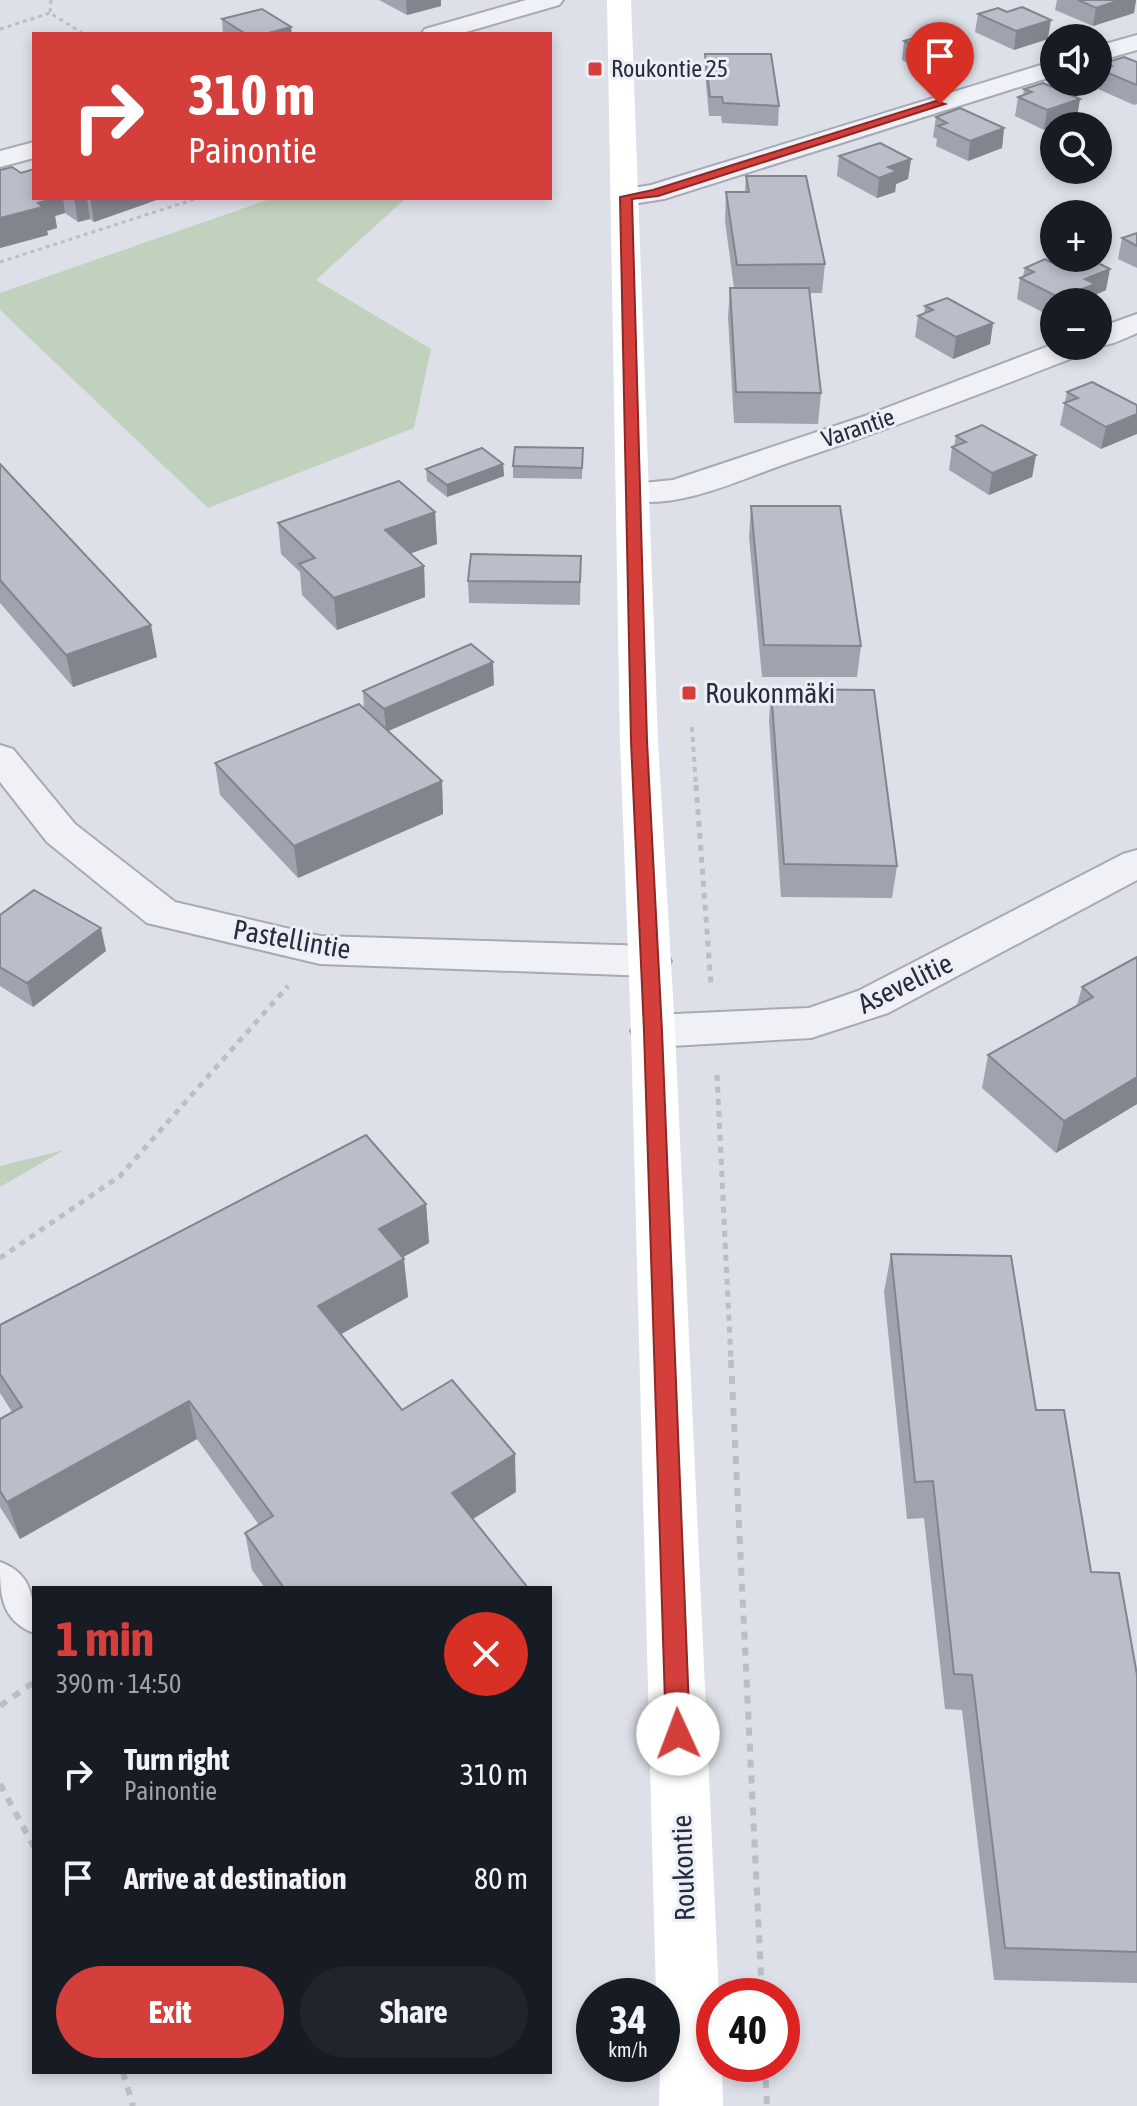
<!DOCTYPE html>
<html lang="en">
<head>
<meta charset="utf-8">
<style>
	:root { --surface:#171b24; --page:#20242c; --text:#f1f3f6; --muted:#9ea1a6; --accent:#d43f3b }
	body { margin:0; font-family:"Asap Condensed",sans-serif; background:var(--page); color:var(--text); height:100vh; display:flex; flex-direction:column; font-size:30px; white-space:nowrap }
	* { box-sizing:border-box; margin:0 }
	p { font-size:26px; color:var(--muted) }
	.icon { flex:none; width:44px; height:44px; fill:none; stroke:currentColor; stroke-width:2; stroke-linecap:round; stroke-linejoin:round }
	.map { position:relative; flex:1; overflow:hidden }
	.sheet { position:absolute; left:32px; top:1586px; width:520px; height:488px; display:flex; flex-direction:column; background:var(--surface); border-radius:0px; box-shadow:0 4px 12px #0003 }
	.sheet>* { flex:none }
	.banner { position:absolute; left:32px; top:32px; width:520px; height:168px; border-radius:0px; box-shadow:0 4px 12px #0003; background:#d43f3b; color:#fff; overflow:hidden }
	.fabs { position:absolute; left:1040px; top:24px; display:grid; gap:16px }
	.fabs a { display:grid; place-items:center; width:72px; height:72px; border-radius:50%; background:var(--surface); box-shadow:0 4px 12px #0003; font-size:40px }
	.speed { position:absolute; left:576px; top:1978px; display:flex; gap:16px; font-size:40px; font-weight:700; text-align:center }
	.speed>* { display:grid; place-content:center; width:104px; height:104px; border-radius:50%; background:var(--surface); box-shadow:0 4px 12px #0003; line-height:1 }
	.speed small { font-size:20px; font-weight:400 }
	.speed .limit { border:12px solid #d22; background:#fff; color:#111 }
	.pin { position:absolute; display:grid; place-items:center; width:68px; height:68px; color:#fff; margin:-82px -34px; border-radius:50% 50% 50% 0; rotate:-45deg; box-shadow:0 0 8px #0007 }
	.pin .icon { rotate:45deg }
	.me { position:absolute; width:88px; margin:-44px; rotate:358deg; stroke-linejoin:round; filter:drop-shadow(0 0 6px #0008) }
	.turn { display:flex; align-items:center; gap:28px; height:168px; padding:0 24px; font-size:36px }
	.turn .icon { width:104px; height:104px; stroke-width:2.5 }
	.turn b { display:block; font-size:56px; line-height:68px }
	.round { display:grid; place-items:center; flex:none; width:84px; height:84px; border-radius:42px; background:var(--page) }
	.overview { display:flex; align-items:center; justify-content:space-between; height:136px; padding:0 24px }
	h1 { font-size:48px; font-weight:700; line-height:60px; color:var(--accent) }
	.action { display:flex; gap:16px; margin-top:auto; padding:16px 24px }
	.action a { flex:1; height:92px; border-radius:48px; background:var(--accent); color:#fff; font-size:32px; font-weight:700; line-height:92px; text-align:center }
	.action a+a { background:var(--page); color:var(--text) }
	ul { padding:0; list-style:none }
	li { display:flex; align-items:center; gap:24px; height:104px; padding:0 24px }
	li div { flex:1 }
	li b { display:block; font-size:30px }
	li em { font-style:normal }
	.map>svg:first-child { display:block }
</style>
</head>
<body>
<div class="map">
<svg width="1137" height="2106" viewBox="0 0 1137 2106">
	<rect width="100%" height="100%" fill="#dde0e8"/>
	<g fill="#c0d2be">
		<path d="M273 198H406L316 280 431 349 414 428 208 508 0 310V293Z"/>
		<path d="M64 1150 0 1187V1166Z"/>
	</g>
	<g fill="none" stroke-linecap="round" stroke-linejoin="round">
		<g stroke="#a6aab5" stroke-width="4">
			<path id="lane" d="M0 1562C34 1574 34 1602 34 1633 0 1620 0 1593 0 1562Z"/>
		</g>
		<g stroke="#a6aab5" stroke-width="4">
			<g id="street">
				<path d="M526 0H563L559 5 459 34H421L425 29Z"/>
				<path d="M1137 35V50L1098 61V46Z"/>
				<path d="M1054 61V76L664 199 626 205 616 203 613 197 616 191 651 185Z"/>
				<path d="M34 142V158L0 167V151Z"/>
				<path d="M1137 314V333C1123 339 1109 347 1094 346H1098V328Z"/>
				<path d="M1054 344 1092 346 1088 352C988 391 889 429 788 463 738 480 676 512 622 499L618 492 622 485 673 480 865 416Z"/>
				<path d="M0 745 13 749 75 824 175 902 320 936 650 946 665 951 671 961 665 971 650 976 320 964 147 923 47 842 0 782Z"/>
				<path d="M1137 850V880L888 1013 811 1038 653 1047 638 1042 631 1031 638 1020 653 1015 809 1008 858 991 1123 854Z"/>
			</g>
		</g>
		<g stroke="#bbbec6" stroke-width="3" stroke-dasharray="4 4" stroke-linecap="butt">
			<path d="M51 0 50 13 84 34"/>
			<path d="M0 29 50 13"/>
			<path d="M0 262 198 198"/>
		</g>
		<path stroke="#bbbec6" stroke-width="4" stroke-dasharray="5 5" stroke-linecap="butt" d="M692 727 696 787"/>
		<g stroke="#bbbec6" stroke-width="5" stroke-dasharray="6 6" stroke-linecap="butt">
			<path d="M696 785 711 985"/>
			<path d="M717 1075 731 1362"/>
			<path d="M0 1258 120 1176 288 986"/>
		</g>
		<g stroke="#bbbec6" stroke-width="6" stroke-dasharray="8 8" stroke-linecap="butt">
			<path d="M731 1360 762 1996"/>
			<path d="M0 1706 34 1682"/>
			<path d="M0 1784 34 1847"/>
			<path d="M765 2064 767 2106"/>
			<path d="M123 2072 133 2106"/>
		</g>
		<use href="#lane" fill="#f0f1f6" fill-rule="evenodd"/>
		<use href="#street" fill="#f0f1f6" fill-rule="evenodd"/>
		<path fill="#fff" fill-rule="evenodd" d="M607 0H631L658 741 675 1031 719 1996H714V2064H722L723 2106H659L662 1996H656L631 1031 620 741Z"/>
	</g>
	<g fill="#a0a3af">
		<path d="M379 0H441V6L407 15Z"/>
		<path d="M1057 0H1136L1134 13 1093 26 1055 10Z"/>
		<path d="M1007 12 1048 39 1014 50 975 32 978 14Z"/>
		<path d="M222 19 292 34H223Z"/>
		<path d="M904 41 968 63 934 76 902 60Z"/>
		<path d="M705 54 779 106 778 126 722 123 721 116H709L705 73Z"/>
		<path d="M1137 62V104L1134 105 1098 89 1101 70 1104 69 1105 63Z"/>
		<path d="M1024 89 1077 118 1044 130 1015 116 1018 97 1023 95Z"/>
		<path d="M936 117 1004 128 1002 148 968 161 936 146 937 139 933 137Z"/>
		<path d="M839 156 911 159 908 179 896 184 895 192 877 198 837 176Z"/>
		<path d="M32 162H34V198H162L94 222 90 219 78 222 65 213 55 216 57 228 47 231 48 235 0 248V170L21 173 33 170Z"/>
		<path d="M746 176 825 264 822 293H810L821 393 818 424 734 423 728 317 730 288H734L725 221 726 192H745Z"/>
		<path d="M1137 233V268L1118 259 1122 238Z"/>
		<path d="M1025 268 1106 290 1093 296 1091 302H1054V318L1017 299 1020 278 1023 276Z"/>
		<path d="M925 306 993 323 990 344 953 359 915 337 918 316 924 314Z"/>
		<path d="M1067 392 1137 405 1101 449 1060 425Z"/>
		<path d="M956 436 1036 455 1032 477 989 495 949 470 952 447H954Z"/>
		<path d="M583 448 582 479 513 478V466Z"/>
		<path d="M0 464 157 657 73 687 0 603Z"/>
		<path d="M503 464 504 476 447 497 427 481 426 469Z"/>
		<path d="M751 506 861 646 857 677H762L749 537Z"/>
		<path d="M435 512 437 544 410 553 424 566 425 597 337 630 302 595 300 572 281 554 278 523Z"/>
		<path d="M581 556 580 605 469 603 468 581Z"/>
		<path d="M494 685 388 731 442 781 443 814 298 878 220 795 215 763 364 710 363 691Z"/>
		<path d="M771 689 897 866 892 898 781 897 769 721Z"/>
		<path d="M0 915 106 951 33 1007 0 986Z"/>
		<path d="M1137 957V1104L1056 1153 982 1088 988 1055 1077 1005 1082 987Z"/>
		<path d="M426 1204 429 1243 403 1257 408 1297 341 1334 402 1410 516 1492 473 1519 528 1588H265L252 1570 245 1533 259 1525 197 1439 20 1539 0 1507V1419L12 1412 0 1393V1325Z"/>
		<path d="M891 1254 1036 1410 1091 1572 1137 1675V1983L994 1980 962 1710 945 1709 924 1518 907 1519 884 1292Z"/>
	</g>
	<g fill="#82858e">
		<path d="M406 0H441V6L407 15Z"/>
		<path d="M1120 0H1136L1134 13 1093 26 1096 8Z"/>
		<path d="M1051 20 1048 39 1014 50 1016 31Z"/>
		<path d="M291 27 292 34H265Z"/>
		<path d="M970 44 968 63 934 76 936 57Z"/>
		<path d="M1080 99 1077 118 1044 130 1047 110Z"/>
		<path d="M1004 128 1002 148 968 161 970 141Z"/>
		<path d="M911 159 908 179 896 184 895 192 877 198 879 178 888 167Z"/>
		<path d="M42 198H63L65 213 55 216 57 228 47 231 48 235 0 248V218L38 203Z"/>
		<path d="M74 198H87L90 219 78 222Z"/>
		<path d="M90 198H162L94 222Z"/>
		<path d="M1110 269 1106 290 1093 296 1091 302H1059L1060 298 1085 279Z"/>
		<path d="M993 323 990 344 953 359 956 337Z"/>
		<path d="M1137 414V434L1101 449 1106 427Z"/>
		<path d="M1036 455 1032 477 989 495 992 473Z"/>
		<path d="M503 464 504 476 447 497V485Z"/>
		<path d="M435 512 437 544 387 562 385 530Z"/>
		<path d="M424 566 425 597 337 630 334 598Z"/>
		<path d="M151 625 157 657 73 687 66 655Z"/>
		<path d="M493 662 494 685 386 732 384 709Z"/>
		<path d="M442 781 443 814 298 878 294 846Z"/>
		<path d="M101 928 106 951 33 1007 27 983Z"/>
		<path d="M1137 1077V1104L1056 1153 1064 1121Z"/>
		<path d="M426 1204 429 1243 383 1268 379 1229Z"/>
		<path d="M404 1259 408 1297 323 1344 318 1306Z"/>
		<path d="M189 1401 197 1439 20 1539 7 1502Z"/>
		<path d="M515 1454 516 1492 455 1530 452 1493Z"/>
	</g>
	<g fill="#babecb" stroke="#82858e" stroke-width="2">
		<path d="M1078 0H1120L1096 8Z"/>
		<path d="M1022 7 1051 20 1016 31 978 14 998 8 1007 12Z"/>
		<path d="M262 9 291 27 265 34H246L222 19Z"/>
		<path d="M941 30 970 44 936 57 904 41Z"/>
		<path d="M705 54H771L779 106 723 103 722 97H710Z"/>
		<path d="M1124 57 1137 62V85L1101 70 1112 66 1105 63Z"/>
		<path d="M1043 83 1080 99 1047 110 1018 97 1032 92 1024 89Z"/>
		<path d="M960 108 1004 128 970 141 938 126 947 123 936 117Z"/>
		<path d="M880 143 911 159 888 167 897 171 879 178 839 156Z"/>
		<path d="M12 167 21 173 34 169V198H50L52 199 38 203 43 207 0 218V170Z"/>
		<path d="M746 176H806L825 264 737 265 726 192H749Z"/>
		<path d="M1137 233V246L1122 238Z"/>
		<path d="M1077 258H1088L1110 269 1085 279 1095 284 1060 298 1020 278 1034 272 1025 268 1045 259 1058 266Z"/>
		<path d="M730 288H809L821 393 736 392Z"/>
		<path d="M947 298 993 323 956 337 918 316 933 310 925 306Z"/>
		<path d="M1092 382 1137 405V414L1106 427 1064 403 1078 398 1067 392Z"/>
		<path d="M982 425 1036 455 992 473 952 447 966 442 956 436Z"/>
		<path d="M515 447 583 448 582 468 513 466Z"/>
		<path d="M482 448 503 464 447 485 426 469Z"/>
		<path d="M0 464 151 625 66 655 0 580Z"/>
		<path d="M399 481 435 512 385 530 424 566 334 598 299 564 315 558 278 523Z"/>
		<path d="M751 506H840L861 646 764 645Z"/>
		<path d="M471 554 581 556 580 582 468 581Z"/>
		<path d="M471 644 493 662 384 709 363 691Z"/>
		<path d="M771 689 874 690 897 866 784 864Z"/>
		<path d="M359 704 442 781 294 846 215 763Z"/>
		<path d="M34 890 101 928 27 983 0 967V915Z"/>
		<path d="M1137 957V1077L1064 1121 988 1055 1093 997 1082 987Z"/>
		<path d="M366 1135 426 1204 379 1229 404 1259 318 1306 402 1410 452 1380 515 1454 452 1493 528 1588H284L245 1533 273 1516 189 1401 7 1502 0 1491V1419L22 1407 0 1374V1325Z"/>
		<path d="M891 1254 1011 1256 1036 1410H1064L1091 1572 1119 1573 1137 1675V1952L1005 1948 972 1675 954 1674 933 1481 915 1482Z"/>
	</g>
	<path fill="#d43f3b" stroke="#8a2926" stroke-width="2" d="M936 101 945 104 658 196 632 199 647 741 662 1031 690 1734 686 1742 678 1745 670 1742 666 1734 644 1031 631 741 620 197 653 190Z"/>
	<g fill="#d43f3b" stroke="#edeff6" stroke-width="3">
		<rect x="587" y="61" width="16" height="16" rx="4"/>
		<rect x="681" y="685" width="16" height="16" rx="4"/>
	</g>
	<g text-anchor="middle" stroke-width="6" stroke-linejoin="round" paint-order="stroke">
		<g font-size="24" fill="#262b3f" stroke="#edeff6" text-anchor="start">
			<text x="611" y="77">Roukontie 25</text>
		</g>
		<g font-size="24" fill="#262b3f" stroke="#edeff6">
			<text transform="translate(858 428) rotate(-19)" y="8">Varantie</text>
		</g>
		<g font-size="28" fill="#262b3f" stroke="#edeff6" text-anchor="start">
			<text x="705" y="703">Roukonmäki</text>
		</g>
		<g font-size="28" fill="#262b3f" stroke="#edeff6">
			<text transform="translate(292 939) rotate(10)" y="10">Pastellintie</text>
			<text transform="translate(905 983) rotate(-26)" y="10">Asevelitie</text>
			<text transform="translate(683 1868) rotate(-92)" y="10">Roukontie</text>
		</g>
	</g>
</svg>
<div class="fabs">
<a><svg class="icon" aria-label="sound" viewBox="0 0 24 24"><path d="M4 9h4l5-4v14l-5-4H4zM17 9q2 3 0 6"/></svg></a>
<a><svg class="icon" aria-label="search" viewBox="0 0 24 24"><circle cx="10" cy="10" r="6"/><path d="M15 15l6 6"/></svg></a>
<a>+</a>
<a>−</a>
</div>
<div class="speed"><div>34<small>km/h</small></div><div class="limit">40</div></div>
<div class="pin" style="left:940px;top:104px;background:#d93025"><svg class="icon" aria-label="arrive" viewBox="0 0 24 24"><path d="M6 21V4h12l-3 4 3 4H6"/></svg></div>
<svg class="me" style="left:678px;top:1734px" viewBox="-20 -20 40 40"><circle r="19" fill="#fff"/><path d="M0-13L10 11 0 6-10 11z" fill="#d43f3b"/></svg>
<div class="banner">
<div class="turn"><svg class="icon" aria-label="right" viewBox="0 0 24 24"><path d="M7 20v-9h11M14 6l5 5-5 5"/></svg><div><b>310 m</b>Painontie</div></div>
</div>
<section class="sheet">
<div class="overview"><div><h1>1 min</h1><p>390 m · 14:50</p></div><a class="round" style="background:#d93025;color:#fff"><svg class="icon" aria-label="close" viewBox="0 0 24 24"><path d="M6 6l12 12M18 6L6 18"/></svg></a></div>
<ul>
<li><svg class="icon" aria-label="right" viewBox="0 0 24 24"><path d="M7 20v-9h11M14 6l5 5-5 5"/></svg><div><b>Turn right</b><p>Painontie</p></div><em>310 m</em></li>
<li><svg class="icon" aria-label="arrive" viewBox="0 0 24 24"><path d="M6 21V4h12l-3 4 3 4H6"/></svg><div><b>Arrive at destination</b></div><em>80 m</em></li>
</ul>
<div class="action"><a>Exit</a><a>Share</a></div>
</section>
</div>
</body>
</html>
